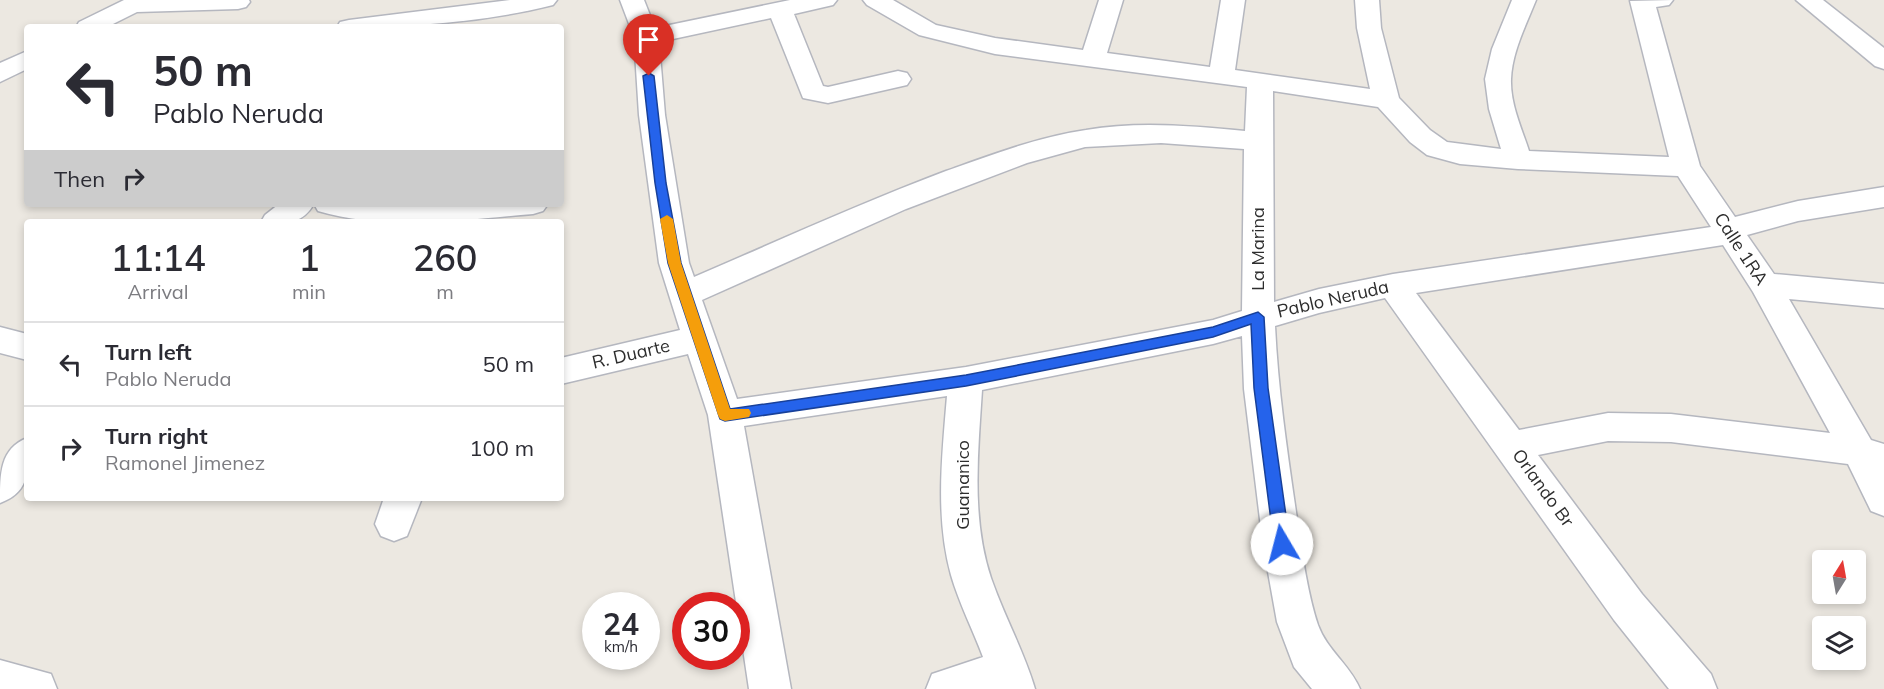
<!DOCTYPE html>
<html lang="en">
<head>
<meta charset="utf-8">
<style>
	:root { --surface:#fff; --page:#f7f7f7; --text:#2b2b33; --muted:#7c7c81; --line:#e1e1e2 }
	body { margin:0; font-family:Mulish,sans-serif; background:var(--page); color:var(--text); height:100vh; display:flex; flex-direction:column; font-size:22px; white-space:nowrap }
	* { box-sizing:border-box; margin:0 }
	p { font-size:20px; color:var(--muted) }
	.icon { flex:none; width:33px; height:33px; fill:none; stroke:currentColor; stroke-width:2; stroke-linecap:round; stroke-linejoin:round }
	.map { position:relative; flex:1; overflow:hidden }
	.side { position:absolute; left:24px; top:219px; width:540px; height:282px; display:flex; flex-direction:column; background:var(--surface); border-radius:6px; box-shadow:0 3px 9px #0003 }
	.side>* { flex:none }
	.top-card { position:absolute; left:24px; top:24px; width:540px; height:183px; border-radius:6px; box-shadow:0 3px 9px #0003; background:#fff; color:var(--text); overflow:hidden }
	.needle { width:39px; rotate:11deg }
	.tools { position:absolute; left:1812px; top:550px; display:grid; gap:12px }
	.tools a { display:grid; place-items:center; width:54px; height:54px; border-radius:6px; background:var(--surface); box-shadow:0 3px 9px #0003; font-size:30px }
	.speed { position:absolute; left:582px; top:592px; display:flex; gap:12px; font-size:30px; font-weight:700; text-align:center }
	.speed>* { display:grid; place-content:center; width:78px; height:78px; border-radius:50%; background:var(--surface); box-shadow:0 3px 9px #0003; line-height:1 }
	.speed small { font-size:15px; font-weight:400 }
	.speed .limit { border:9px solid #d22; background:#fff; color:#111 }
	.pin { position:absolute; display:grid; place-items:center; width:51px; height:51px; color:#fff; margin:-62px -26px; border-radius:50% 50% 50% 0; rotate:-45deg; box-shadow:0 0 6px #0007 }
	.pin .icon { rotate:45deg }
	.me { position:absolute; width:66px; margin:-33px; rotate:352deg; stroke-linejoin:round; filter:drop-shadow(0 0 4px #0008) }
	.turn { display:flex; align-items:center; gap:21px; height:126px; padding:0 30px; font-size:27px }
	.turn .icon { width:78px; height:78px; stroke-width:2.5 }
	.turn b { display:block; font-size:42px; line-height:51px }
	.then { display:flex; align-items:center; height:57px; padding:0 30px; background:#0003; gap:12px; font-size:22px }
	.eta { display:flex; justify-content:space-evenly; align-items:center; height:102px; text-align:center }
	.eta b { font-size:36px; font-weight:600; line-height:42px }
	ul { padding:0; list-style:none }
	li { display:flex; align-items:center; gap:18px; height:84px; padding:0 30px; border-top:2px solid var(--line) }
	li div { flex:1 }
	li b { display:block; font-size:22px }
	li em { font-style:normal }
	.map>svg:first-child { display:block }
</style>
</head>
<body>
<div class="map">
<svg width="1884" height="689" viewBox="0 0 1884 689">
	<rect width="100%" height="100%" fill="#ece8e1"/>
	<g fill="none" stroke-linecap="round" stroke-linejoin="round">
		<g stroke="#b5b7bf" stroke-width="3">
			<g id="street">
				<path d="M124 0H249L250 2 246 7 238 9 137 12 107 27H76L79 22Z"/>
				<path d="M510 0H557L553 5C481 23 411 27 337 27L340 22 349 20Z"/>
				<path d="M620 0H644L655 28 790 0H837L833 5 794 14 823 86 828 87 898 71 907 73 911 79 907 85 828 103 803 98 771 18 659 42 665 115 689 263 694 277C778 241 861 203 946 171 991 155 1038 137 1086 130 1138 121 1192 126 1245 131L1247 87 995 54 919 35 867 5 863 0H893L936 25 995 38 1083 50 1099 0H1123L1107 53 1210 67 1221 0H1245L1235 70 1370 89 1357 28 1355 0H1379L1381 28 1399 98 1430 130 1447 142 1501 149 1489 109 1485 79 1492 49 1512 0H1536C1526 25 1512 52 1511 79 1510 104 1522 129 1529 151L1669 157 1630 1 1673 0 1669 5 1656 7 1700 166 1735 217 1798 201 1884 187V207L1798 221 1747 235 1774 274 1884 284V308L1789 299 1871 440 1884 444V516L1871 511 1848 464 1671 442 1608 441 1538 455 1642 594 1711 674 1717 689H1669L1614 620 1385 298 1319 313 1275 326C1278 389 1287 450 1296 512 1301 546 1307 592 1318 625 1327 650 1350 665 1360 689H1312L1294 667 1277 622 1263 544 1244 389 1242 336 1213 344 982 390C978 452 971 518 991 578 1004 616 1024 651 1035 689H926L932 674 983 657C973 630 959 603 951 575 935 517 942 456 947 396L744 426 791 689H749L708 415 688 354 561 384V358L680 330 659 263 639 115 634 37ZM1273 91 1378 107 1410 142 1427 155 1460 164 1518 169 1678 176 1711 227 1393 274 1319 289 1274 302ZM1161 143 1244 149 1242 311 1213 320 966 367 737 399 702 300 906 209 1027 163 1085 147ZM1723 245 1753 292 1830 433 1671 414 1608 413 1519 430 1416 293Z"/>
				<path d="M1796 0H1823L1884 48V69L1875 66Z"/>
				<path d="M27 51V69L0 82V63Z"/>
				<path d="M279 204H548L543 211 533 214C462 220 387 231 318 211L314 204C300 227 284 222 261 222L265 215Z"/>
				<path d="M0 327 27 334V360L0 353Z"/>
				<path d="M27 438C27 467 33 491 0 503 0 473 0 449 27 438Z"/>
				<path d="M384 498H422L407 536 394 541 381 536 375 524Z"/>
				<path d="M0 660 51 674 57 689H0Z"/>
			</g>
		</g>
		<use href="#street" fill="#fff" fill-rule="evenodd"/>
	</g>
	<path fill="#2563eb" stroke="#184099" stroke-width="1.5" d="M649 73 654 76 666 183 681 263 730 409 966 375 1213 327 1258 312 1264 317 1268 388 1290 544 1287 549 1282 551 1276 549 1274 544 1254 388 1251 324 1213 337 966 386 725 421 720 419 668 263 655 183 643 76Z"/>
	<path fill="#f59e0b" d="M667 215 673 219 681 263 730 409H749L751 413 749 417 725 421 720 419 718 415 668 263 660 219Z"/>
	<g text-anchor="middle" stroke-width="4.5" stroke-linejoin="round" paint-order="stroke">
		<g font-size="18" fill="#2d2d2d" stroke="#fff">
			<text transform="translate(1258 249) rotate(-90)" y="6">La Marina</text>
			<text transform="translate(1741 249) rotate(57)" y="6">Calle 1RA</text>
			<text transform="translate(1333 299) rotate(-13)" y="6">Pablo Neruda</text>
			<text transform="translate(631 354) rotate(-13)" y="6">R. Duarte</text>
			<text transform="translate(963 485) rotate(-90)" y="6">Guananico</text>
			<text transform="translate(1543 488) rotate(54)" y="6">Orlando Br</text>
		</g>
	</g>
</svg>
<div class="tools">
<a><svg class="needle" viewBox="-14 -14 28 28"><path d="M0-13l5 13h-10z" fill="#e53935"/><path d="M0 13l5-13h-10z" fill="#7c7c81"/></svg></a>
<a><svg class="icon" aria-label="layers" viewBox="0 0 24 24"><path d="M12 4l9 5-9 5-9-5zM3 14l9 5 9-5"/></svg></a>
</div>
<div class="speed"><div>24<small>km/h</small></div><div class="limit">30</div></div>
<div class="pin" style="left:649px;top:76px;background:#d93025"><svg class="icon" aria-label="arrive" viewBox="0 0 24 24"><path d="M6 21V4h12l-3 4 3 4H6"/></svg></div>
<svg class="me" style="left:1282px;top:544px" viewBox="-20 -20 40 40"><circle r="19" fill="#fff"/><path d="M0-13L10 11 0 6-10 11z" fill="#2563eb"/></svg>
<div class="top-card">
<div class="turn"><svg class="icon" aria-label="left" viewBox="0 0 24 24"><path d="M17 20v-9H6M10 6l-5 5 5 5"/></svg><div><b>50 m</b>Pablo Neruda</div></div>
<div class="then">Then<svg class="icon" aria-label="right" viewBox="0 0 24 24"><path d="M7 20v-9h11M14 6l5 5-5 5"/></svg></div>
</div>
<section class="side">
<div class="eta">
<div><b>11:14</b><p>Arrival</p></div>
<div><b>1</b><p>min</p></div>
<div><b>260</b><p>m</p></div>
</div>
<ul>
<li><svg class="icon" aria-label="left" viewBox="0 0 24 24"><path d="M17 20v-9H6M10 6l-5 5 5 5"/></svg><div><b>Turn left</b><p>Pablo Neruda</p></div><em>50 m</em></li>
<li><svg class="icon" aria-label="right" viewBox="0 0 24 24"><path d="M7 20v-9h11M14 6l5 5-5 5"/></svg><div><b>Turn right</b><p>Ramonel Jimenez</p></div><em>100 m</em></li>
</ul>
</section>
</div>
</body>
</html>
